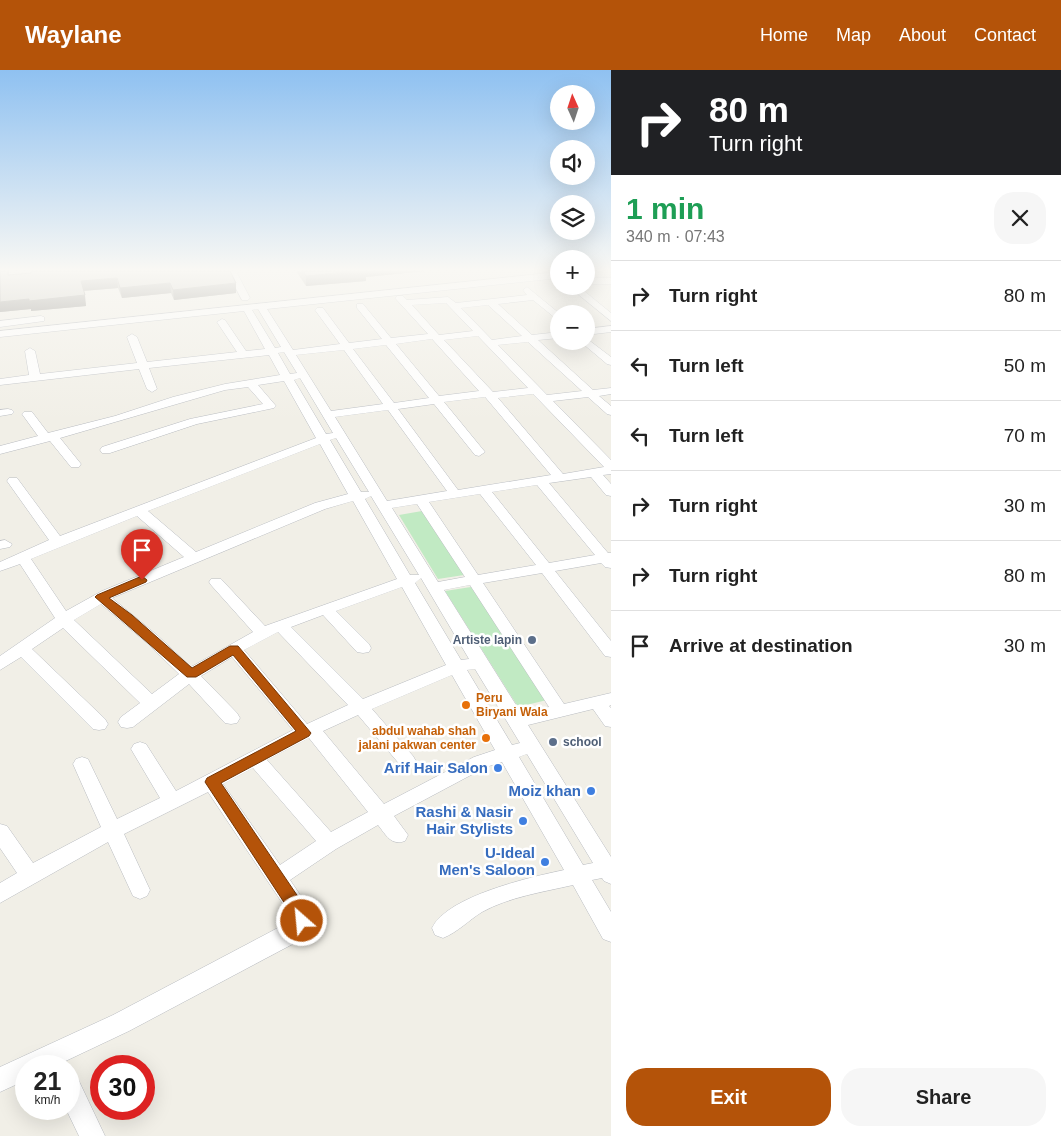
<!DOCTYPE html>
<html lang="en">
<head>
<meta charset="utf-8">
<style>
	:root { --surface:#fff; --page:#f6f6f6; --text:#222; --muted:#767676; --line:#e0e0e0; --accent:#b45309 }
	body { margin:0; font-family:Arial,sans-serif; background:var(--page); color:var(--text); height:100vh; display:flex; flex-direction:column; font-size:19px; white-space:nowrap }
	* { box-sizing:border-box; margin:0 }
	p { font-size:16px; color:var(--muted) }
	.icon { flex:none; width:28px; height:28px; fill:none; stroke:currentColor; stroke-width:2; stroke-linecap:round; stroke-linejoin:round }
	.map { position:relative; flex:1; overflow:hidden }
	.panel { display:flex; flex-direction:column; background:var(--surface); width:450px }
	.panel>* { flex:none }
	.banner { background:#202124; color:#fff; overflow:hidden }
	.needle { width:32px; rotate:357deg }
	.fabs { position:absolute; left:550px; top:15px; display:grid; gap:10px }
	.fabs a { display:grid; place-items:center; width:45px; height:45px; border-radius:50%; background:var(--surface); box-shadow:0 5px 20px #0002; font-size:25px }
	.speed { position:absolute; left:15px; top:985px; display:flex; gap:10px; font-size:25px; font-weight:700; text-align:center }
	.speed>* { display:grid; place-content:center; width:65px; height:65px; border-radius:50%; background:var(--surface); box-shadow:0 5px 20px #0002; line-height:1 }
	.speed small { font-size:12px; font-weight:400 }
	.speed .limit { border:8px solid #d22; background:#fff; color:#111 }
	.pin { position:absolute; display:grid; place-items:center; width:42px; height:42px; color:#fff; margin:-51px -21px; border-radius:50% 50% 50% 0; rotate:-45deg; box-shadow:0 0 5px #0007 }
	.pin .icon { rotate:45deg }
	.me { position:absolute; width:55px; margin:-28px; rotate:333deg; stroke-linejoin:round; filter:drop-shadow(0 0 4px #0008) }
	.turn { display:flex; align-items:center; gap:18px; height:105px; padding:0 15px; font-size:22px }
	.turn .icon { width:65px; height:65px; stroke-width:2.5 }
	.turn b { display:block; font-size:35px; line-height:42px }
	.round { display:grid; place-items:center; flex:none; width:52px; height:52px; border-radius:20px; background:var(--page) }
	.summary { display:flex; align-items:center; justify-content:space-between; height:85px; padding:0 15px }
	h1 { font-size:30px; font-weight:800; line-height:38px; color:#1e9e55 }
	.cta { display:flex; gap:10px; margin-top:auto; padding:10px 15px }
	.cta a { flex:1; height:58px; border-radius:20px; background:var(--accent); color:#fff; font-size:20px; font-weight:800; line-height:58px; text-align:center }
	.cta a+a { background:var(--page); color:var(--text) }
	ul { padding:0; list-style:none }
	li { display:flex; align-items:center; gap:15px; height:70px; padding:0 15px; border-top:1px solid var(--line) }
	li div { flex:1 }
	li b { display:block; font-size:19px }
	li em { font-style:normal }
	header { display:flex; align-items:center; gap:30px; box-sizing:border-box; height:70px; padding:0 25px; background:var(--accent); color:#fff }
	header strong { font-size:24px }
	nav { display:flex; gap:28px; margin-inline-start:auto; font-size:18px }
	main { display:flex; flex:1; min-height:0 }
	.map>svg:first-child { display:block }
</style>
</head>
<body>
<header>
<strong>Waylane</strong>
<nav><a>Home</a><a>Map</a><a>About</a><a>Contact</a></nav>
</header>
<main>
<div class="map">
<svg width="611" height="1066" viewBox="0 0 611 1066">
	<rect width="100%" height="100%" fill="#f1efe7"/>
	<g fill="#c1eac3">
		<path d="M422 441 464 505 438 509 399 445Z"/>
		<path d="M471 517 547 630 518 637 445 521Z"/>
	</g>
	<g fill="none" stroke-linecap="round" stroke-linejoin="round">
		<g stroke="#b9bcc1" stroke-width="1">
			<g id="minor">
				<path d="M227 201H236L250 228 248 230H242Z"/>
				<path d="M559 202V208L267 239 293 280 340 274 315 240 317 238H323L349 273 382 269 357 238V234H363L391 268 428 264 395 228 397 226H403L407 230 448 227 456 233 527 225 523 220 527 217 560 244 559 251 533 230 498 234 532 265 559 262V268L538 270 593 320 611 318V324L599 326 611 336V345L607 344 588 327 553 331 611 390V404L603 405 611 414V426L606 425 591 407 549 413 608 483H611V498L605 497 601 493 555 501 611 571V587L605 586 542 503 483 513 564 634 611 623V635L609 636 611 638V657L605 656 593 639 528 655 611 787V814L604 811 602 808 592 810 611 842V872L603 869 573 815C543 822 509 827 482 842 469 850 458 862 443 868L435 865 432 858C447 826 531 807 564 800L502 692 486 697 394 746 408 765 405 771C391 776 386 765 378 755L336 779 290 810 305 832 313 851 306 867 129 961 55 996H26V1010L0 1022V997L113 945 291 851 289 843 208 722 124 764 150 820 147 826 140 829 133 826 108 772 0 833V813L17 803 0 778V754L7 756 33 793 101 757 73 694 76 689 82 687 88 689 117 749 160 728 131 679 134 674 140 672 146 674 176 721 293 660 232 587 201 606 237 643 240 648 237 653 231 654 225 653 189 614 133 657 127 658 121 657 118 652 121 647 140 633 63 558 32 579 105 649 108 654 105 659 99 660 93 659 21 587 0 600V586L55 548 20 494 0 501V492L49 470 7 411 9 408H17L60 466 316 368 284 311 258 315 276 336 274 338 197 354 110 383H102L100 380 102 377 190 349 263 334 248 317 225 320 60 368 81 394 79 397H71L50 371 0 384V376L38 366 22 344 24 342H32L48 363 115 346 173 327 225 314 280 305 269 285 149 298 157 319 152 322 147 319 139 299 0 315V309L29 305 25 281 30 278 35 281 40 304 137 293 127 267 132 264 137 267 147 292 237 282 217 252 222 249 225 250 246 281 265 279 244 241 0 267V261ZM446 233 473 261 439 265 412 235ZM488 235 522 266 492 270 461 238ZM258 239 281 277 275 278 252 240ZM478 266 528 318 493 322 444 270ZM432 269 433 270 479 321 439 326 396 274ZM528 272 582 321 547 325 498 275ZM386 275 429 328 394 333 353 279ZM344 280 383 334 331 341 296 285ZM284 282 297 303 290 304 278 283ZM300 308 333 363 326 364 294 310ZM533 324 540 331 604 397 563 404 498 328ZM485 327 486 328 551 405 458 420 398 339 434 334 475 385 479 386 485 382 444 332ZM388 340 447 421 387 431 335 347ZM336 368 369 422H361L330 370ZM320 374 348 424 315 433 196 482 148 441ZM537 415 595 485 549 493 492 422ZM480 424 536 495 478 505 429 432ZM371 426 419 505H410L365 429ZM353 431 397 509 265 556 221 509H211L209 512 211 515 253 562 191 597 158 566 112 528 325 439ZM417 434 465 507 438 512 392 438ZM137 446 184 487 102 521 66 541 31 489ZM421 508 469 589 461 590 415 513ZM470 515 549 637 521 643 444 520ZM402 517 446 595 363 629 291 557 323 545 357 582 363 583 369 582 371 578 369 574 336 541ZM101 534 147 573 179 604 152 624 74 550ZM278 562 348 635 307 654 244 580ZM475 599 520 673 512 675 467 600ZM452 605 495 680 474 687 384 734 323 661 358 645 401 696 407 698 413 696 416 691 413 686 372 639ZM309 668 368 742 331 762 267 690ZM527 684 593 793 583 795 519 687ZM253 698 316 771 280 795 223 714Z"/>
				<rect x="586" y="208" width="25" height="6"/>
				<path d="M568 216H578L611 243V251Z"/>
				<path d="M41 246 44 247V251L0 257V251Z"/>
				<path d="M611 256V262L586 265V259Z"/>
				<path d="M586 268 611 287V295L607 294 582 273 581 271H586Z"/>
				<path d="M8 339 12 340 14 342 12 344 0 346V340Z"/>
				<path d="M5 470 12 474 10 477 0 479V471Z"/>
				<path d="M69 1006 78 1009 105 1066H79L66 1039H69Z"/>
			</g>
		</g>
		<use href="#minor" fill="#fff" fill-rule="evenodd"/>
	</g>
	<g fill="#afaea8">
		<path d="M0 201H9V205L31 203 230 201 236 223 174 230 171 223 122 228 118 218 83 221 86 236 31 241V239L0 242Z"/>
		<path d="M296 201H425L366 207V211L306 216Z"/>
	</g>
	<g fill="#8f8d88">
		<path d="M358 201H425L366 207V211L306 216V206Z"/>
		<path d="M117 208 118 218 82 221 81 211Z"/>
		<path d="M170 213 171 223 122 228 120 218Z"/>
		<path d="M236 213V223L174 230 173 220Z"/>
		<path d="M85 225 86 236 31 241V239L0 242V232L29 229Z"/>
	</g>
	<g fill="#cccac3" stroke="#8f8d88">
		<path d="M0 201H8V205L31 203V201H230L236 213 173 220 170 213 120 218 117 208 81 211 85 225 29 231V229L0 232Z"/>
		<path d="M303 201H358L306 206Z"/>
	</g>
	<linearGradient id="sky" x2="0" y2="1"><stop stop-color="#8fc1f1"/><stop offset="0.57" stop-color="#f9f8f4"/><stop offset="1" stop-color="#f9f8f4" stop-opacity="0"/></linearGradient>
	<rect width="611" height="351" fill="url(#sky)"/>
	<path fill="#b45309" stroke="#753606" d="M142 506 147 510 146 512 109 528 132 545 192 598 230 576H238L311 663 309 666 221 713 303 834 310 851 308 856 302 858 297 856 291 843 205 712 207 708 296 661 233 585 196 607H187L95 527 97 525Z"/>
	<g fill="#5c6f8a" stroke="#fff" stroke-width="2">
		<circle cx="532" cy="570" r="5"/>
		<circle cx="553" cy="672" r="5"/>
	</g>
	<g fill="#e8710a" stroke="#fff" stroke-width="2">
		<circle cx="466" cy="635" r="5"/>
		<circle cx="486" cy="668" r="5"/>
	</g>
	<g fill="#3f7fe0" stroke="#fff" stroke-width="2">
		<circle cx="498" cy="698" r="5"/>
		<circle cx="591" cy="721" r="5"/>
		<circle cx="523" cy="751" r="5"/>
		<circle cx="545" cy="792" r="5"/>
	</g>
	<g text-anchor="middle" stroke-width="5" stroke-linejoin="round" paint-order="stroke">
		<g font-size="12" font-weight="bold" fill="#4e5e75" stroke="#fff" text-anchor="end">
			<text x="522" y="574">Artiste lapin</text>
			<text x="563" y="676" text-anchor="start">school</text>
		</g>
		<g font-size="12" font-weight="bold" fill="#c56008" stroke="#fff" text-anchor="start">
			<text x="476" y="632">Peru<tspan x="476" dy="14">Biryani Wala</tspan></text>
			<text x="476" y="665" text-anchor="end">abdul wahab shah<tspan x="476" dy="14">jalani pakwan center</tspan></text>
		</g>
		<g font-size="15" font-weight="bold" fill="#366cbe" stroke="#fff" text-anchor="end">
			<text x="488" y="703">Arif Hair Salon</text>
			<text x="581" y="726">Moiz khan</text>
			<text x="513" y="747">Rashi &amp; Nasir<tspan x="513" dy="17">Hair Stylists</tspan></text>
			<text x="535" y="788">U-Ideal<tspan x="535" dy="17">Men's Saloon</tspan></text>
		</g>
	</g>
</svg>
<div class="fabs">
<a><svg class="needle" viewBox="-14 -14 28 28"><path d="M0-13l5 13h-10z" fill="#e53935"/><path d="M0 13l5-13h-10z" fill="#767676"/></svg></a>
<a><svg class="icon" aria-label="sound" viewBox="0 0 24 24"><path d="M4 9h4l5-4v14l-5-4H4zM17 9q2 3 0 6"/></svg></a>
<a><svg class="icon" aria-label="layers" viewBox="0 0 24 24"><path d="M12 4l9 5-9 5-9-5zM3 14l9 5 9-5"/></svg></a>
<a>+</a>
<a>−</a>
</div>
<div class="speed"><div>21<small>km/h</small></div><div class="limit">30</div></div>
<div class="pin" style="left:142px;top:510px;background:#d93025"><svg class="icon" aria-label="arrive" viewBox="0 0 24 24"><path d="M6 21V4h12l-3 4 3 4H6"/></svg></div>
<svg class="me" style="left:302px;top:851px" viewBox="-20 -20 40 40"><circle r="17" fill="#b45309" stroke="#fff" stroke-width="3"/><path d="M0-11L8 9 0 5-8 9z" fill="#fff"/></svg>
</div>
<section class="panel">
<div class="banner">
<div class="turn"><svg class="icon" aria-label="right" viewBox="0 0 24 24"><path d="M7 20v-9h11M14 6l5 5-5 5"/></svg><div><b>80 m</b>Turn right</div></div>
</div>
<div class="summary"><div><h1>1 min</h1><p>340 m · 07:43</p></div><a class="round"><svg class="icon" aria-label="close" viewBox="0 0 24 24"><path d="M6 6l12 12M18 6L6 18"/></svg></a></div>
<ul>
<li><svg class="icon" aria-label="right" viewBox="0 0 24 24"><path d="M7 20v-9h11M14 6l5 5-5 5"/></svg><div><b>Turn right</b></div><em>80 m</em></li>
<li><svg class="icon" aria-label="left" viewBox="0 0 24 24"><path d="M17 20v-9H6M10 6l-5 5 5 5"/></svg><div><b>Turn left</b></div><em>50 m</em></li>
<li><svg class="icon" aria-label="left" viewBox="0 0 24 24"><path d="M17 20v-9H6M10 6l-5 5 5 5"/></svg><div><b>Turn left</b></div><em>70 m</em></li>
<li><svg class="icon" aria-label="right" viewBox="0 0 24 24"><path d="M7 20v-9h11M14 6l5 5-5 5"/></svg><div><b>Turn right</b></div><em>30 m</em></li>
<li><svg class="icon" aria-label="right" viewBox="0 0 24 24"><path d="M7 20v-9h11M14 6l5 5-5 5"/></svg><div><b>Turn right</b></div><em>80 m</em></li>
<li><svg class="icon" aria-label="arrive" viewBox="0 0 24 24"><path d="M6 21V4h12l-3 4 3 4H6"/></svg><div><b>Arrive at destination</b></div><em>30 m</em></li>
</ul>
<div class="cta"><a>Exit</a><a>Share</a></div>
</section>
</main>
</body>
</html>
